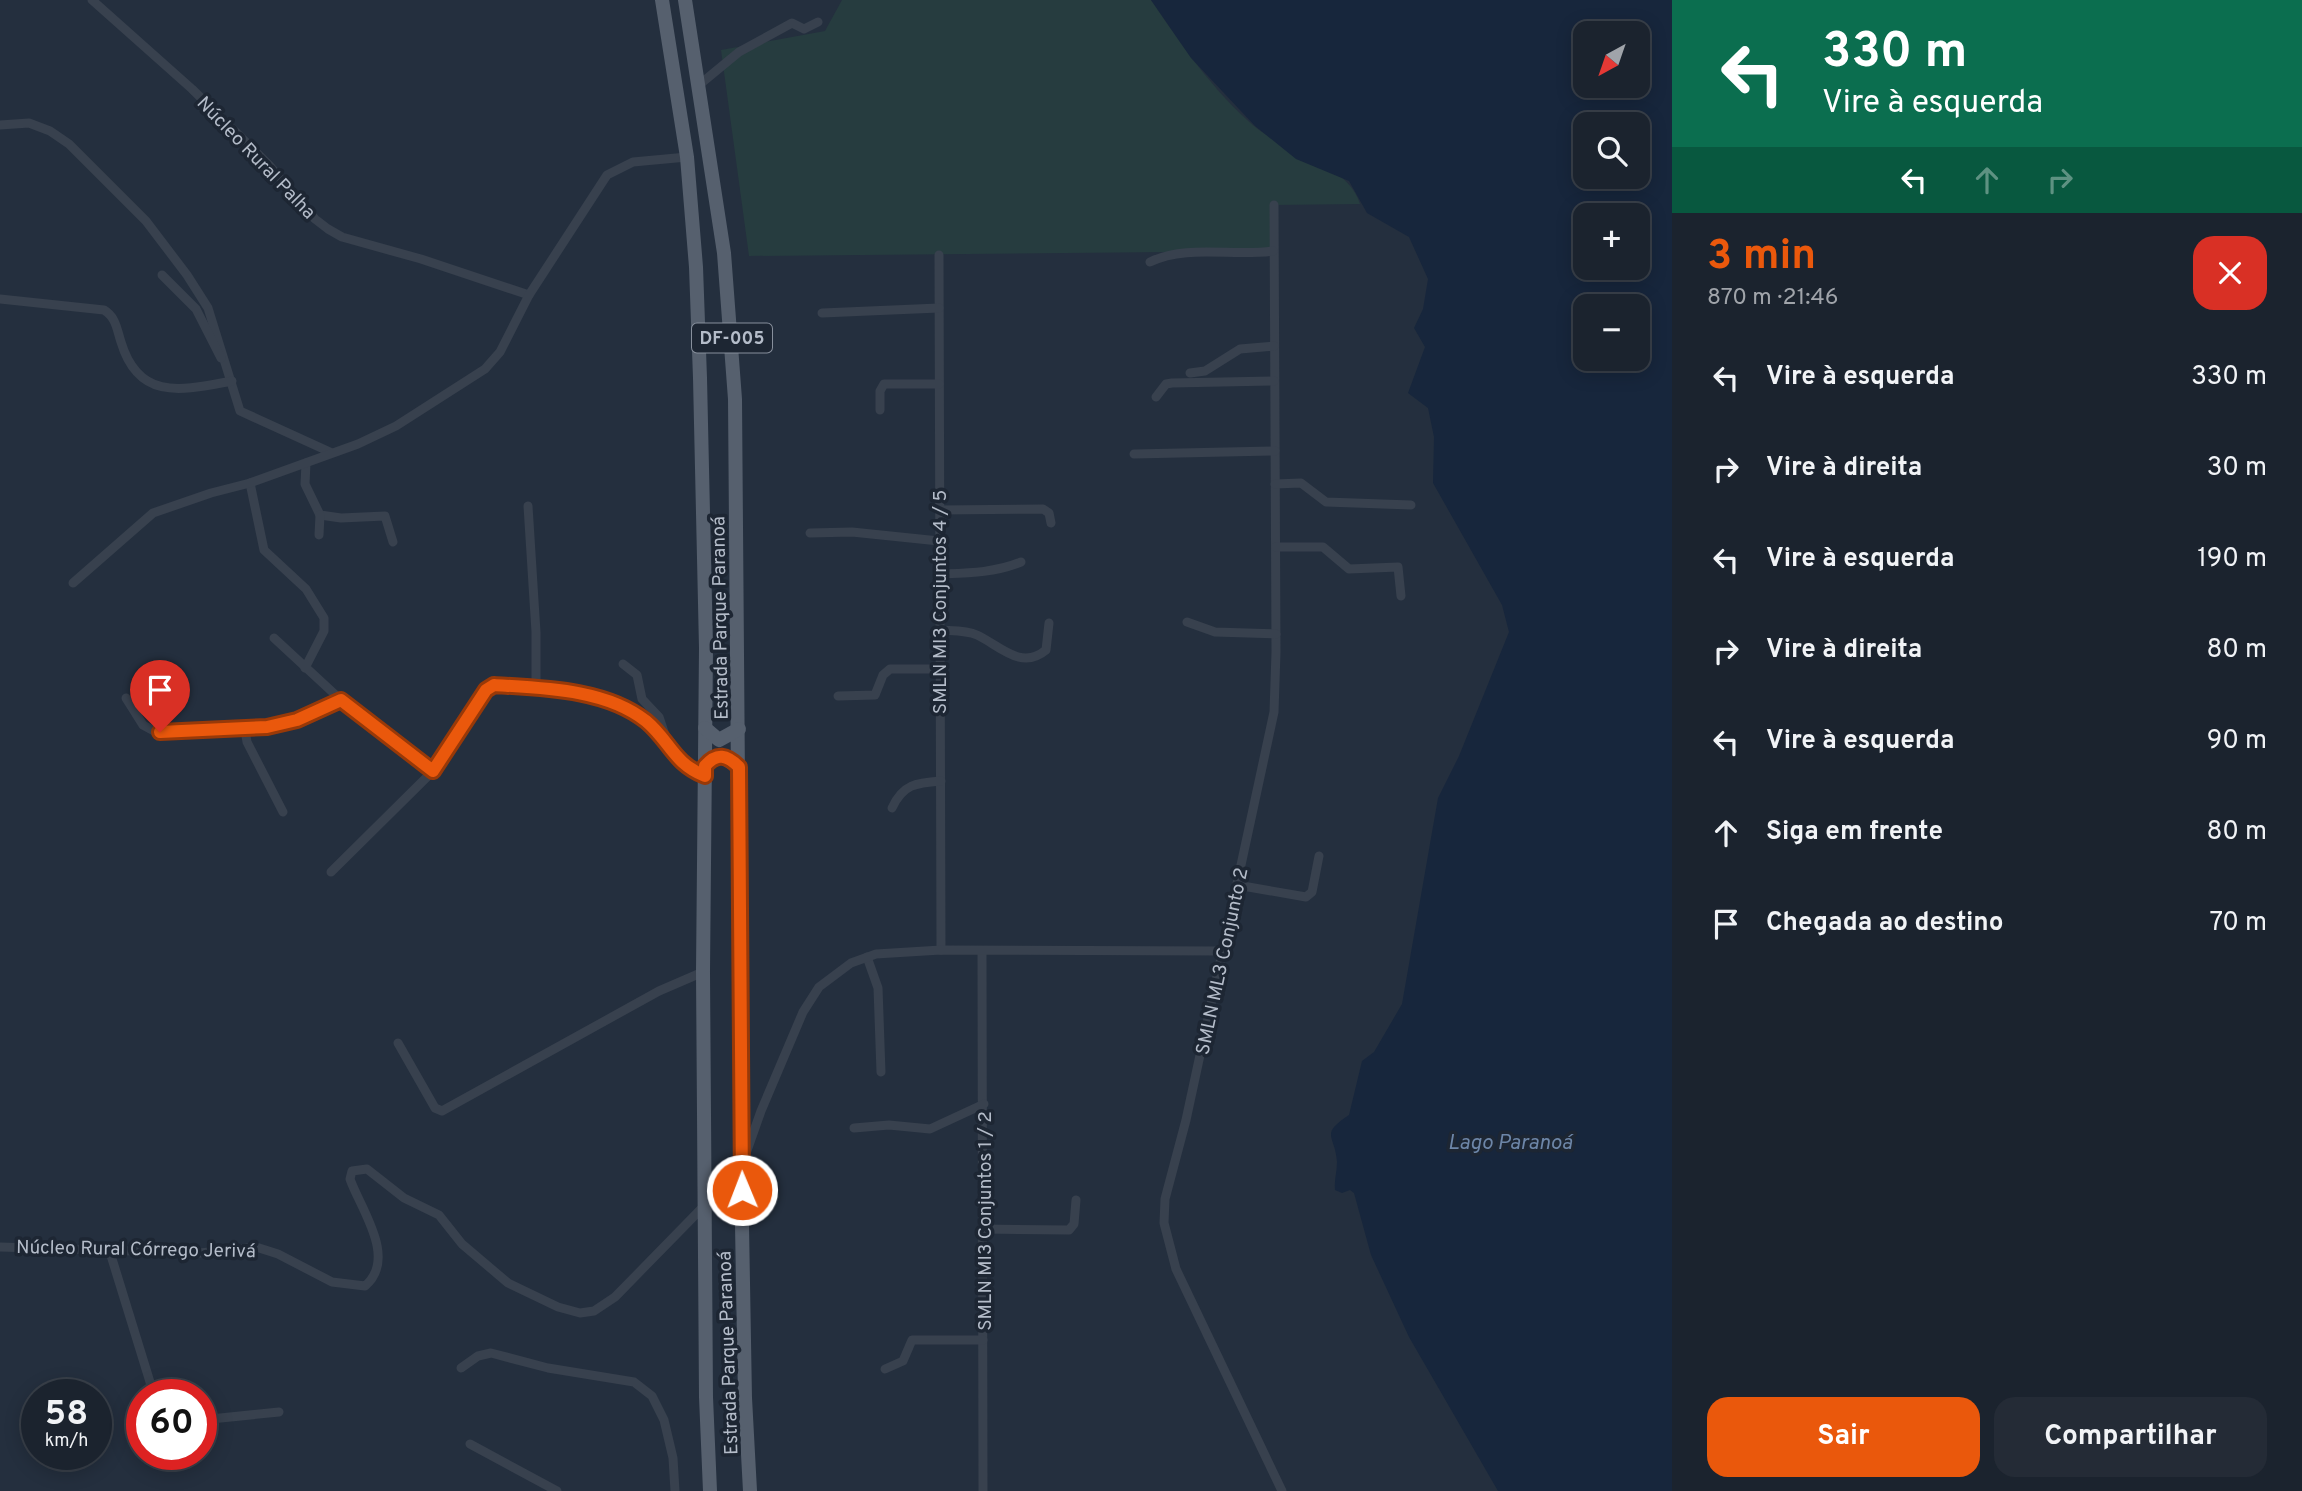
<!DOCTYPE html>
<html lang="pt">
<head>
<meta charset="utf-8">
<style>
	:root { --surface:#1b232e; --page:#242b36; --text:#f1f3f6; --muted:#a0a4aa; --line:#39404a; --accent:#ea580c }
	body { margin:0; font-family:Overpass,sans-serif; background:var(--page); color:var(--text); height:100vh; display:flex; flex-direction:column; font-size:26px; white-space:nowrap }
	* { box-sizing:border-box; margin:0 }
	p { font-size:23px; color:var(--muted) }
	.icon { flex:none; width:38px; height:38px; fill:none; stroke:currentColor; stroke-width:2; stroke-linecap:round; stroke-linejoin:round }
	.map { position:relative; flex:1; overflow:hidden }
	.panel { display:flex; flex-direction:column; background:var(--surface); width:630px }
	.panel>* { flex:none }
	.banner { background:#0b6e4f; color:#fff; overflow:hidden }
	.needle { width:46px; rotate:220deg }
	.controls { position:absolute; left:1573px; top:21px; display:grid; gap:14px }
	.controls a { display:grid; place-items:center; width:77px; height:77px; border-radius:14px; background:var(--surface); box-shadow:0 4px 18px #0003,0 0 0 2px var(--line); font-size:35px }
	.speed { position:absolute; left:21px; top:1379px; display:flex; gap:14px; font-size:35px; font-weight:700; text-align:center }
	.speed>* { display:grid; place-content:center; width:91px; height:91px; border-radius:50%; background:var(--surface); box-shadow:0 4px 18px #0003,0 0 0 2px var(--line); line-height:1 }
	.speed small { font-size:18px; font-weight:400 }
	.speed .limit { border:10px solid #d22; background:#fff; color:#111 }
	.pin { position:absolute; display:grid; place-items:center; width:60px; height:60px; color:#fff; margin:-72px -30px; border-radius:50% 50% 50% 0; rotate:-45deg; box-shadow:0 0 7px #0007 }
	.pin .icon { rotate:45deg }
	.me { position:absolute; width:77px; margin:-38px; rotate:359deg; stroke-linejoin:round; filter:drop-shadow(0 0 5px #0008) }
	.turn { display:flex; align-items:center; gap:24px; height:147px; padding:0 35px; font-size:32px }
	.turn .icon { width:91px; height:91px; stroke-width:2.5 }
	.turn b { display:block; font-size:49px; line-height:60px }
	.lanes { display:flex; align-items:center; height:66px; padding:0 35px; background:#0003; justify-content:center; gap:35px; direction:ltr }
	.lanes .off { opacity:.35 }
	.round { display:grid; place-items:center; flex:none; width:74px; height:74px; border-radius:21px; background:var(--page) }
	.summary { display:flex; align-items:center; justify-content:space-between; height:119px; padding:0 35px }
	h1 { font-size:42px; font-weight:700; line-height:52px; color:var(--accent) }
	.action { display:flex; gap:14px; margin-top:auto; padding:14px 35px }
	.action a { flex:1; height:80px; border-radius:21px; background:var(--accent); color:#fff; font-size:28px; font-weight:700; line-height:80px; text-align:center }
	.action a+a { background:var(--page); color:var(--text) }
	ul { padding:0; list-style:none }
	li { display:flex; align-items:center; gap:21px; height:91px; padding:0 35px }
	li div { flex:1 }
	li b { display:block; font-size:26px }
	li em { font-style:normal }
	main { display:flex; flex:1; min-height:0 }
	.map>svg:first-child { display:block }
</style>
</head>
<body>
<main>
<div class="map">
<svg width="1672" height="1491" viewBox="0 0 1672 1491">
	<rect width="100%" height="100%" fill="#242f3e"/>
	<path fill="#263c3f" d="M842 0H1151C1181 44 1213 91 1254 126 1285 152 1349 164 1360 204L1274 205 1273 251 749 256 721 50 825 31Z"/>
	<path fill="#17263c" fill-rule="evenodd" d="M1151 0H1672V1491H1498L1409 1337 1371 1255 1354 1193 1350 1190 1342 1193 1335 1190C1334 1180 1337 1172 1337 1162 1335 1134 1319 1135 1349 1115L1362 1061 1374 1052 1402 1004 1438 798 1459 756 1509 632 1502 605 1433 483 1434 437 1428 408 1408 393 1425 347 1414 328 1423 309 1428 279 1409 237 1367 213 1349 181 1296 159 1255 126 1191 58ZM1586 33H1638V86H1586ZM1586 124H1638V177H1586ZM1586 215H1638V268H1586ZM1586 306H1638V359H1586Z"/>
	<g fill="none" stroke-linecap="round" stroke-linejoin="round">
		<g stroke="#38414e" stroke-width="9">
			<path d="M92 0 192 89 269 165 315 219 328 229 342 237 421 259 529 295"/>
			<path d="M699 85 739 52 792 23 804 29 818 22"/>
			<path d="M0 125 29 123 50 131 69 144 146 221 187 275 208 308 240 411 330 452"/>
			<path d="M1274 205 1276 652 1274 712 1186 1120 1165 1199 1164 1223 1176 1269 1282 1491"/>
			<path d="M939 255 941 950"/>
			<path d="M1150 262C1187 244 1233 257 1273 251"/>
			<path d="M162 275 196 309 221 358"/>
			<path d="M0 299 104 310C116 317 117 330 121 342 139 402 183 390 232 381"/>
			<path d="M822 313 939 308"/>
			<path d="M1190 373 1205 371 1240 349 1274 346"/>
			<path d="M1156 397 1166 384 1172 383 1274 381"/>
			<path d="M880 410V391L884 384H939"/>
			<path d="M1134 454 1275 451"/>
			<path d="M306 463 305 484 320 515 341 518 385 516 393 542"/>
			<path d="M250 483 264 550 306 589 324 618V631L305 668"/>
			<path d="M1275 484 1301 483 1326 502 1411 505"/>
			<path d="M528 506 536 632V688"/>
			<path d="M939 510 1043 509 1049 513 1051 523"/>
			<path d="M810 533 852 532 939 541"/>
			<path d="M319 535 320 515"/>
			<path d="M1276 547H1323L1349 569 1398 567 1401 596"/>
			<path d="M940 574C968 573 994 573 1021 562"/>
			<path d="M73 583 153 513 211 493 250 483 358 444 396 426 485 369 500 352 529 295 607 175 633 162 687 157"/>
			<path d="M1187 622 1215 632 1276 634"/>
			<path d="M939 630C951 631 966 630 977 635 999 645 1021 671 1046 650L1049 623"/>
			<path d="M274 638 341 700"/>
			<path d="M623 664 637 675 642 699 659 717 668 744"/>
			<path d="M838 696 875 695 883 675 890 669H939"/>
			<path d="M126 698 143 725 154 731 186 728 245 730"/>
			<path d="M892 808C903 784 916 783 941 781"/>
			<path d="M283 812 247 742 245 730 297 720 341 700 433 771 486 690 494 685C543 689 606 689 646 721 670 741 673 763 705 776"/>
			<path d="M331 872 433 771"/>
			<path d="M1237 885 1306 897 1312 892 1319 856"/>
			<path d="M982 951 983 1491"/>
			<path d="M867 957 878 988 881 1072"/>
			<path d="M398 1043 435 1108 442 1111 659 991 703 972"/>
			<path d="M854 1128 889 1125 930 1129 984 1104"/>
			<path d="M744 1159 761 1111 803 1012 819 987 851 963 876 954 941 950 1221 951"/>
			<path d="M983 1229 1069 1230 1074 1224 1076 1200"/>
			<path d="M0 1247 200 1253 256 1247 278 1254 332 1282 365 1286C398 1258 360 1208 350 1179L352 1171 367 1169 404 1198 439 1215 462 1244 508 1283 558 1307 580 1313 594 1311 615 1297 704 1206"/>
			<path d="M109 1249 154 1395"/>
			<path d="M461 1368 478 1356 491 1353 548 1368 634 1382 652 1396 664 1420 673 1458 675 1491"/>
			<path d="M885 1369 903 1361 912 1340H983"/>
			<path d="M201 1420 279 1412"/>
			<path d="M470 1444 557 1491"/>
		</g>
		<g stroke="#56606e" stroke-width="14">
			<path d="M662 0 687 157 696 267 700 378 706 648 703 972 706 1397 710 1491"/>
			<path d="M685 0 724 253 735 399 741 1167 745 1398 750 1491"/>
			<path d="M705 728 719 740 739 729"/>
			<path d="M705 766 720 756 739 767"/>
		</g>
	</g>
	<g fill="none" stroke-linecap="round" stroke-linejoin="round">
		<g stroke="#983908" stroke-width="18">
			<path id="route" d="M160 732 267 727 297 720 341 700 433 771 486 690 494 685C543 688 606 689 646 721 670 741 673 763 705 776V766C717 752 727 755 739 767L742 1190"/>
		</g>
		<use href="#route" stroke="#ea580c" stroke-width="12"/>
	</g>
	<g text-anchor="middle" stroke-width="7" stroke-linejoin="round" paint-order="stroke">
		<rect fill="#1d2633" stroke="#878f9c" stroke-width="2" x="692" y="323.5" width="80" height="29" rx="5"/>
		<g font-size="18" font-weight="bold" fill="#b4bcc9">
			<text x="732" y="344">DF-005</text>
		</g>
		<g font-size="19" fill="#b4bcc9" stroke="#1d2633">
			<text transform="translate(257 157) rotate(46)" y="7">Núcleo Rural Palha</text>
			<text transform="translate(939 602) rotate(-90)" y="7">SMLN MI3 Conjuntos 4 / 5</text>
			<text transform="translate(719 618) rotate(-91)" y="7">Estrada Parque Paranoá</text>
			<text transform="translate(1221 961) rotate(-78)" y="7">SMLN ML3 Conjunto 2</text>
			<text transform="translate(984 1221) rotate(-90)" y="7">SMLN MI3 Conjuntos 1 / 2</text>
			<text transform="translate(136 1248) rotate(1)" y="7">Núcleo Rural Córrego Jerivá</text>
			<text transform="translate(727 1353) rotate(-92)" y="7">Estrada Parque Paranoá</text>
		</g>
		<g font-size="21" font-style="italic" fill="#6d86a8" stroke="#1d2633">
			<text x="1510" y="1149">Lago Paranoá</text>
		</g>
	</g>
</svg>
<div class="controls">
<a><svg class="needle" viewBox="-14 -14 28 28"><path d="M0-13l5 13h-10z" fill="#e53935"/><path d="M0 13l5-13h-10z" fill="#a0a4aa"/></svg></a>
<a><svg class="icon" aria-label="search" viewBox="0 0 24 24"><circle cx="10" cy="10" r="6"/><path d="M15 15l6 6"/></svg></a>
<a>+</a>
<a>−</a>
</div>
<div class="speed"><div>58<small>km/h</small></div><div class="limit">60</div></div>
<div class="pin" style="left:160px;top:732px;background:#d93025"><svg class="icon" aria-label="arrive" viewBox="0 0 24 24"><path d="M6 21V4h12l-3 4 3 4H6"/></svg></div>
<svg class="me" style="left:742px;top:1190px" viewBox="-20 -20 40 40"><circle r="17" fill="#ea580c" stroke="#fff" stroke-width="3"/><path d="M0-11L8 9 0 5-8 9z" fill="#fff"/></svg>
</div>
<section class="panel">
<div class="banner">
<div class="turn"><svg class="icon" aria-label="left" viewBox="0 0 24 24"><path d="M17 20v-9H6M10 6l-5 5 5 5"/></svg><div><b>330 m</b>Vire à esquerda</div></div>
<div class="lanes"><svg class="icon" aria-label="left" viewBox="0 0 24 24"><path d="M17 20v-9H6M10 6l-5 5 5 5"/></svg><svg class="icon off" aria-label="ahead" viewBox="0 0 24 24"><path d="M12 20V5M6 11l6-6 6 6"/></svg><svg class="icon off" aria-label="right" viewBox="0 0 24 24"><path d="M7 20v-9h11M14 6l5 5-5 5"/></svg></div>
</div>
<div class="summary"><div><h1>3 min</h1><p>870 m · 21:46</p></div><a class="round" style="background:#d93025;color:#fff"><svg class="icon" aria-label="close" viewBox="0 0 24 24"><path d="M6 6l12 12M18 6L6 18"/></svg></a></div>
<ul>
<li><svg class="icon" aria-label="left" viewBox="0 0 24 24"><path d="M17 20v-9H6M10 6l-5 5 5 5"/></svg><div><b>Vire à esquerda</b></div><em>330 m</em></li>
<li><svg class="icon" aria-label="right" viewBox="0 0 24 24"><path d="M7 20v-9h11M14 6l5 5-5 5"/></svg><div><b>Vire à direita</b></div><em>30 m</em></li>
<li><svg class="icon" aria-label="left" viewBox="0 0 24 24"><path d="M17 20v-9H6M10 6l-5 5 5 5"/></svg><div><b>Vire à esquerda</b></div><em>190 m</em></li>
<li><svg class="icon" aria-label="right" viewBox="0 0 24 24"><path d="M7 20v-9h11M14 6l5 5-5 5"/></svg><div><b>Vire à direita</b></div><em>80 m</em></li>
<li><svg class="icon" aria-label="left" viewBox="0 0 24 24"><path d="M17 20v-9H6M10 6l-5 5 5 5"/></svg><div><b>Vire à esquerda</b></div><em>90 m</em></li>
<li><svg class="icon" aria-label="ahead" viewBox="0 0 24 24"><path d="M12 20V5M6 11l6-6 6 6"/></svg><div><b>Siga em frente</b></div><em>80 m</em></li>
<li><svg class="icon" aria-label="arrive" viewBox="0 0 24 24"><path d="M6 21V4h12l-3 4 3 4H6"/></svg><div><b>Chegada ao destino</b></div><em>70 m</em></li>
</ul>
<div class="action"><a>Sair</a><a>Compartilhar</a></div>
</section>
</main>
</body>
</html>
